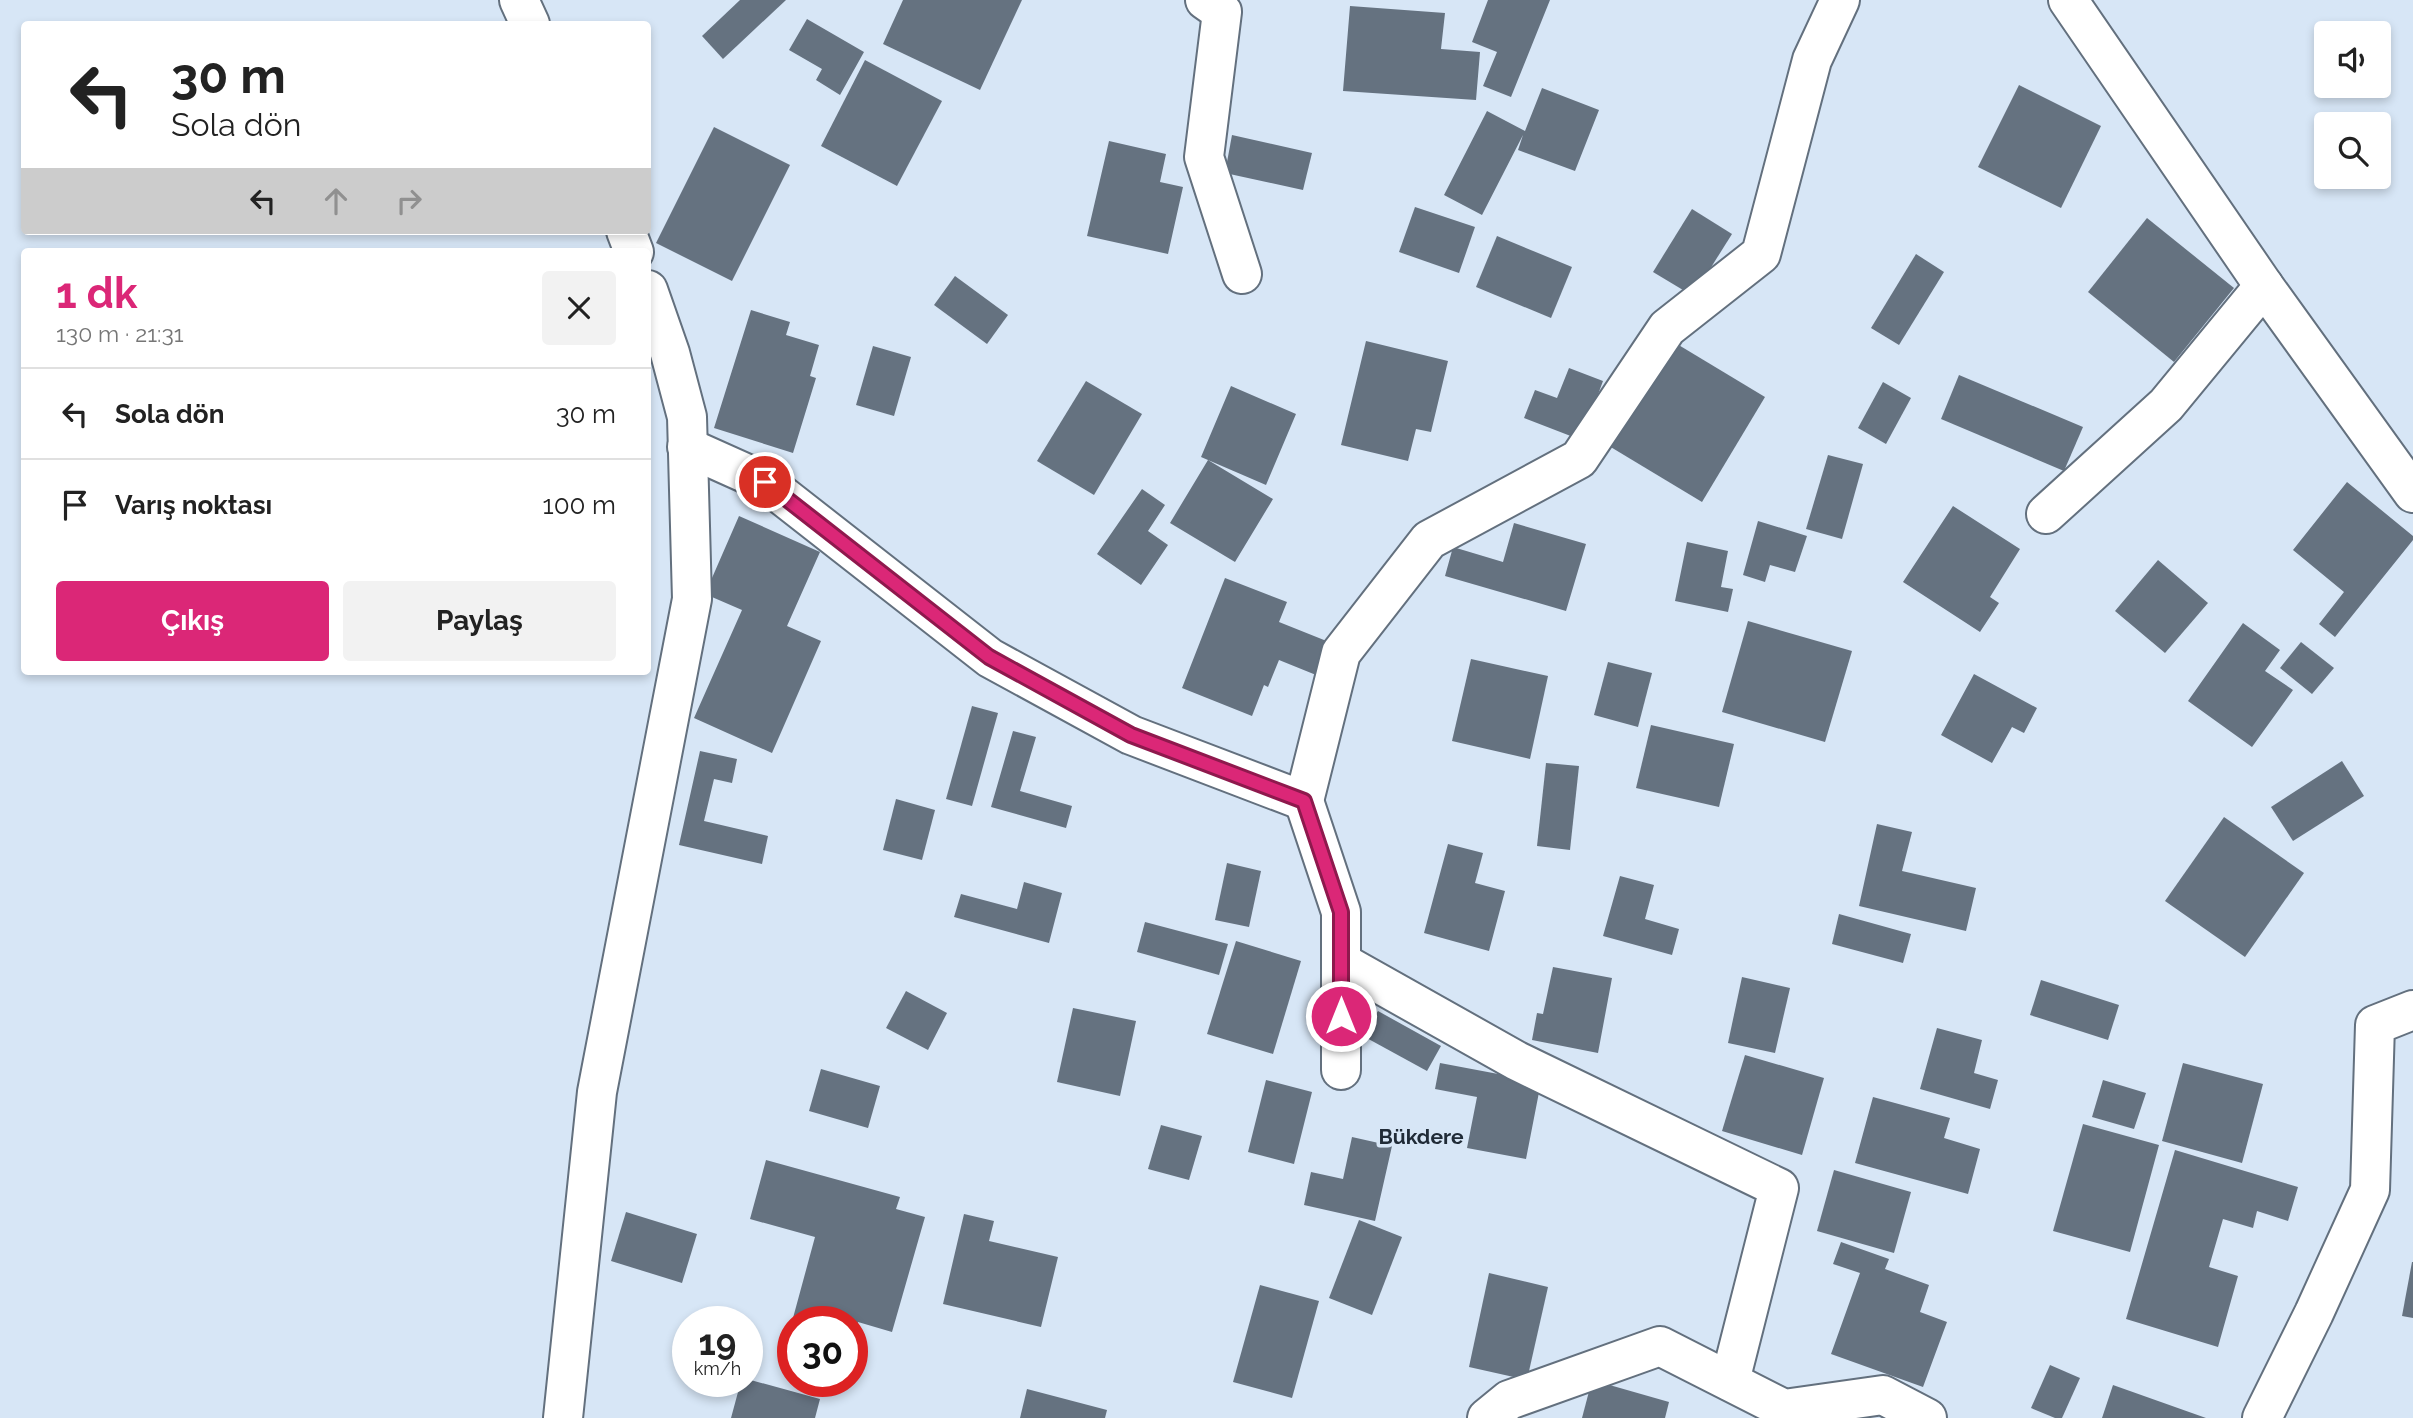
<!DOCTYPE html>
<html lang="tr">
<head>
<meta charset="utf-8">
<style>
	:root { --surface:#fff; --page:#f2f2f2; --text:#222; --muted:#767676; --line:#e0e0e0; --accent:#db2777 }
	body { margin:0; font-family:Raleway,sans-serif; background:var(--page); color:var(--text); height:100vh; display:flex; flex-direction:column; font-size:26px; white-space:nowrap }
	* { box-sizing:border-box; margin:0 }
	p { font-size:23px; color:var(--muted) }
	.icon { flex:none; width:38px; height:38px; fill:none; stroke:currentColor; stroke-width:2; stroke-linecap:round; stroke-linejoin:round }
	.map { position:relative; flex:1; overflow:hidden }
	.details { position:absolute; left:21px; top:248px; width:630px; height:427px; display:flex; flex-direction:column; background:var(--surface); border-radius:7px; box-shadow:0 4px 10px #0003 }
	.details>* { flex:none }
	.banner { position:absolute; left:21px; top:21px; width:630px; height:214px; border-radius:7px; box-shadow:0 4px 10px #0003; background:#fff; color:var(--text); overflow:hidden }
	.tools { position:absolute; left:2314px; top:21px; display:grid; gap:14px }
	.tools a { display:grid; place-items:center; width:77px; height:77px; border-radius:7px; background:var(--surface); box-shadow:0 4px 10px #0003; font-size:35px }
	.speed { position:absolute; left:672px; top:1306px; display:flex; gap:14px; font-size:35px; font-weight:700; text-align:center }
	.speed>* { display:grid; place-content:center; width:91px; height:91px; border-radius:50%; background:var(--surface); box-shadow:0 4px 10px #0003; line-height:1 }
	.speed small { font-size:18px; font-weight:400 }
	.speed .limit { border:10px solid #d22; background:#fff; color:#111 }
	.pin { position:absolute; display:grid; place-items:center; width:60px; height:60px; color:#fff; margin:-30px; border:4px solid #fff; border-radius:50%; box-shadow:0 2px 7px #0007 }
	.me { position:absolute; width:77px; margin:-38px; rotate:0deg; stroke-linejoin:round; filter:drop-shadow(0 0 5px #0008) }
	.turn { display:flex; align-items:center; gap:24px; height:147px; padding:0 35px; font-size:32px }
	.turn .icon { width:91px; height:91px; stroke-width:2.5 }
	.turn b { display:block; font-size:49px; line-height:60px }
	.lanes { display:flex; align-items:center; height:66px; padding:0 35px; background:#0003; justify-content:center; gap:35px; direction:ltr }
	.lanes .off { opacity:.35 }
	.round { display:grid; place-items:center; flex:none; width:74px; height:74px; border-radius:7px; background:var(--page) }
	.headline { display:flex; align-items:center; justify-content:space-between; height:119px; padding:0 35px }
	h1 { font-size:42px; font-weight:700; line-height:52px; color:var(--accent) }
	.button { display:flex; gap:14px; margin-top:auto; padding:14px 35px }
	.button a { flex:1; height:80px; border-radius:7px; background:var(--accent); color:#fff; font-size:28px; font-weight:700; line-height:80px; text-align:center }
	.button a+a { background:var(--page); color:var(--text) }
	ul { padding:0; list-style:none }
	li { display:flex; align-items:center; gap:21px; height:91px; padding:0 35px; border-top:2px solid var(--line) }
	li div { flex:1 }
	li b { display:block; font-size:26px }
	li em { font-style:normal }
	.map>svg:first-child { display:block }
</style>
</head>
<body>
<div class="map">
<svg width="2413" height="1418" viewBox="0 0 2413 1418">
	<rect width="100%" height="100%" fill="#d7e6f6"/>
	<g fill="#657280">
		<path d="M740 0H786L723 59 702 36Z"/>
		<path d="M903 0H1022L980 90 883 44Z"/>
		<path d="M1488 0H1550L1511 97 1483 86 1497 52 1472 42Z"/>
		<path d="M1350 6 1445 13 1441 49 1480 52 1476 100 1343 91Z"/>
		<path d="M807 19 864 52 840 95 816 80 822 69 789 50Z"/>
		<path d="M865 60 942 101 897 186 821 146Z"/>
		<path d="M2019 85 2101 126 2061 208 1978 167Z"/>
		<path d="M1542 88 1599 110 1575 171 1518 150 1523 135 1482 215 1444 195 1487 111 1525 131Z"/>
		<path d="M714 127 790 165 732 281 656 243Z"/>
		<path d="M1232 135 1312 153 1303 190 1225 173Z"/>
		<path d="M1109 141 1166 154 1160 182 1183 187 1168 254 1087 236Z"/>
		<path d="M1415 207 1475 227 1459 273 1399 252Z"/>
		<path d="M1692 209 1732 234 1693 296 1653 272Z"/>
		<path d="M2147 218 2234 288 2174 362 2088 292Z"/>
		<path d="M1497 236 1572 267 1551 318 1476 287Z"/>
		<path d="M1916 254 1944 272 1899 345 1871 328Z"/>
		<path d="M955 276 1008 315 987 344 934 305Z"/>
		<path d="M751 310 790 322 786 335 819 345 810 376 816 378 793 453 714 428Z"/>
		<path d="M1366 341 1448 361 1431 432 1416 429 1408 461 1341 445Z"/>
		<path d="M1672 341 1765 397 1702 502 1609 446Z"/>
		<path d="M873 346 911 357 894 416 856 405Z"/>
		<path d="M1569 368 1603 381 1581 440 1524 418 1535 390 1557 398Z"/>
		<path d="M1959 375 2083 427 2064 471 1941 419Z"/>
		<path d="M1086 381 1142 414 1094 495 1037 461Z"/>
		<path d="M1883 382 1911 398 1886 444 1858 428Z"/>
		<path d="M1231 386 1296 414 1266 485 1208 460 1273 499 1235 562 1170 523 1208 460 1201 457Z"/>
		<path d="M1828 455 1863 464 1842 539 1806 529Z"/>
		<path d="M2347 482 2413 536V540L2335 637 2319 624 2344 592 2293 550Z"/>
		<path d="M1142 489 1165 505 1148 531 1168 545 1141 585 1097 554Z"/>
		<path d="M1953 506 2020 549 1990 597 1999 603 1980 632 1903 582Z"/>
		<path d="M739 516 820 552 787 626 821 641 772 753 694 718 742 610 705 594Z"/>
		<path d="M1758 521 1807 536 1795 572 1770 565 1765 582 1743 575Z"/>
		<path d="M1514 523 1586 544 1566 611 1445 576 1453 547 1503 562Z"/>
		<path d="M1687 542 1728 551 1721 587 1733 589 1728 612 1675 601Z"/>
		<path d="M2158 560 2208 603 2165 653 2115 611Z"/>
		<path d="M1225 578 1287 602 1279 622 1334 644 1321 677 1279 660 1268 687 1264 685 1252 716 1182 688Z"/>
		<path d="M1748 621 1852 651 1825 742 1722 712Z"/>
		<path d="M2243 623 2280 650 2265 671 2293 690 2252 747 2188 701Z"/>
		<path d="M2301 642 2334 668 2312 694 2280 668Z"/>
		<path d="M1471 659 1548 676 1530 759 1452 741Z"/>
		<path d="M1608 662 1652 673 1638 727 1594 715Z"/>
		<path d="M1974 674 2037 708 2024 733 2012 727 1992 763 1941 735Z"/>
		<path d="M972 706 998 713 972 806 946 799Z"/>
		<path d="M1651 725 1734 744 1719 807 1636 788Z"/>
		<path d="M1013 731 1036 737 1020 791 1072 806 1066 828 991 807Z"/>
		<path d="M700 751 737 759 732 783 714 779 704 821 768 836 762 864 679 845Z"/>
		<path d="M2342 761 2364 796 2293 841 2271 807Z"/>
		<path d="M1546 763 1579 766 1570 850 1537 846Z"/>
		<path d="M896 799 935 810 922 860 883 850Z"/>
		<path d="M2224 817 2304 873 2245 957 2165 901Z"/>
		<path d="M1877 824 1912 832 1902 871 1976 888 1966 931 1859 906Z"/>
		<path d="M1448 844 1483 853 1475 883 1505 891 1489 951 1424 933Z"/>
		<path d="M1227 863 1261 871 1249 927 1215 920Z"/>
		<path d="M1620 876 1654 885 1645 919 1679 929 1672 955 1603 936Z"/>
		<path d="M1024 882 1062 893 1049 943 954 917 961 894 1017 909Z"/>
		<path d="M1839 914 1911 934 1903 963 1832 944Z"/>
		<path d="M1145 922 1228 944 1219 975 1137 952Z"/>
		<path d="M1236 941 1301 961 1273 1054 1207 1034Z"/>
		<path d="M1553 967 1612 978 1598 1053 1532 1040 1537 1013 1543 1014Z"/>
		<path d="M1742 977 1790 988 1775 1053 1728 1043Z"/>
		<path d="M2041 980 2119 1005 2108 1040 2030 1015Z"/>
		<path d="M906 991 947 1013 928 1050 886 1028Z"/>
		<path d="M1073 1008 1136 1021 1120 1096 1057 1082Z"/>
		<path d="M1378 1011 1441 1046 1427 1071 1363 1036Z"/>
		<path d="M1937 1028 1982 1040 1974 1073 1998 1080 1990 1109 1920 1089Z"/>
		<path d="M1745 1055 1824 1078 1802 1155 1722 1131Z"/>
		<path d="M1440 1063 1541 1082 1526 1159 1467 1148 1477 1097 1435 1089Z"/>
		<path d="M2183 1063 2263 1084 2242 1163 2162 1141Z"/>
		<path d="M821 1069 880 1086 868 1128 809 1111Z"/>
		<path d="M1266 1080 1312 1092 1294 1164 1248 1152Z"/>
		<path d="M2103 1080 2146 1093 2134 1129 2092 1117Z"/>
		<path d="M1873 1097 1950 1118 1944 1138 1980 1149 1968 1194 1855 1163Z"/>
		<path d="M2083 1124 2159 1145 2130 1252 2053 1231Z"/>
		<path d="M1161 1125 1202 1136 1189 1180 1148 1169Z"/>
		<path d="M1352 1137 1392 1146 1375 1221 1304 1205 1311 1172 1343 1179Z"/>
		<path d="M2175 1150 2298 1187 2288 1221 2257 1211 2253 1228 2223 1219 2209 1267 2238 1276 2218 1347 2126 1319Z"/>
		<path d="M766 1160 900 1197 896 1209 925 1217 892 1332 858 1322 853 1341 852 1321H804L793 1318 815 1237 750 1219Z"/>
		<path d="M1834 1170 1911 1192 1894 1253 1817 1231Z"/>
		<path d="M626 1212 697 1234 682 1283 611 1261Z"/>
		<path d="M964 1214 994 1221 989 1241 1058 1257 1041 1327 943 1304Z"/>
		<path d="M1359 1220 1402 1237 1372 1315 1329 1298Z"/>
		<path d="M1841 1242 1889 1259 1885 1269 1929 1285 1920 1312 1947 1322 1923 1387 1831 1354 1860 1273 1833 1264Z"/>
		<path d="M2412 1262H2413V1318L2402 1316Z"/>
		<path d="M1489 1273 1548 1287 1527 1380 1469 1367Z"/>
		<path d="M1260 1285 1319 1301 1292 1398 1233 1382Z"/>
		<path d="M2050 1365 2080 1378 2062 1418H2055L2031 1408Z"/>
		<path d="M747 1379 820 1399 815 1418H731L741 1381H747Z"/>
		<path d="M1592 1380 1669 1402 1665 1418H1582Z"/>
		<path d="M2113 1385 2206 1418H2102Z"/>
		<path d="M1027 1389 1107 1410 1105 1418H1020Z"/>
	</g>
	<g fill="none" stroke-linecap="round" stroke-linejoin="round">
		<g stroke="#63707e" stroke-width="42">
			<g id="street">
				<path d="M519 0 530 24"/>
				<path d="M1205 0 1222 12 1204 157 1242 274"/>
				<path d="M2068 0 2264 286 2413 493"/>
				<path d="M626 231 634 252"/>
				<path d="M687 447 765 482 990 658 1131 735 1304 801 1341 653 1429 540 1579 459 1667 328 1761 254 1812 60 1840 0"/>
				<path d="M2046 514 2166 405 2264 286"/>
				<path d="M1304 801 1341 912V1070"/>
				<path d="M1341 962 1517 1061 1779 1188 1730 1381"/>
				<path d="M563 1418 597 1092 692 599 687 417 670 353 648 290"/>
				<path d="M1487 1418 1509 1400 1660 1346 1784 1409 1883 1395 1927 1418"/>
				<path d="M2262 1418 2314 1313 2370 1190 2375 1025 2413 1010"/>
			</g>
		</g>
		<use href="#street" stroke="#fff" stroke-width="38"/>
	</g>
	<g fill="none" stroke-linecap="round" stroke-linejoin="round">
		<g stroke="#8e194d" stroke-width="18">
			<path id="route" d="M765 482 989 657 1131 735 1304 801 1341 912V1016"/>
		</g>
		<use href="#route" stroke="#db2777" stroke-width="12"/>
	</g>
	<g text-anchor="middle" stroke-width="7" stroke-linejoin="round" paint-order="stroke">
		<g font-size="21" font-weight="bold" fill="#202b37" stroke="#d7e6f6">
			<text x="1421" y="1144">Bükdere</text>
		</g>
	</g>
</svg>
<div class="tools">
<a><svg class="icon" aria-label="sound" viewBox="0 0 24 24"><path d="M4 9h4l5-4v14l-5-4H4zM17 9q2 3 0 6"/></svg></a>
<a><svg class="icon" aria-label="search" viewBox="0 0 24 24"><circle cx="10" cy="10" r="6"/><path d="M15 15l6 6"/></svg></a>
</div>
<div class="speed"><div>19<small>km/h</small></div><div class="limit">30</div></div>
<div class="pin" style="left:765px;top:482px;background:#d93025"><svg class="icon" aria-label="arrive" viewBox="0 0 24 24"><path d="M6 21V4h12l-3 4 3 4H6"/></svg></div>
<svg class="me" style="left:1341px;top:1016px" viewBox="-20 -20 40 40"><circle r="17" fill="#db2777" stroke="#fff" stroke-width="3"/><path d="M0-11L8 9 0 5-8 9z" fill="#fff"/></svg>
<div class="banner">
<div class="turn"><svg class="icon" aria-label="left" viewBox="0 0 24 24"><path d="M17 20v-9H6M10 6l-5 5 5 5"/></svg><div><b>30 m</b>Sola dön</div></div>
<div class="lanes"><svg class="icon" aria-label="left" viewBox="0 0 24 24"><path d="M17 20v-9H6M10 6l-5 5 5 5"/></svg><svg class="icon off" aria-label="ahead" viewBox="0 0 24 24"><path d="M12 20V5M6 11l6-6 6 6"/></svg><svg class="icon off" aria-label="right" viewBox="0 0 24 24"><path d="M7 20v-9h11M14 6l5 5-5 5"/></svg></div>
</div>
<section class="details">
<div class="headline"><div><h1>1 dk</h1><p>130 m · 21:31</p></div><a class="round"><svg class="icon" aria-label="close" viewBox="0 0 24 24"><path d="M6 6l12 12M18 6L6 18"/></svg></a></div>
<ul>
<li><svg class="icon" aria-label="left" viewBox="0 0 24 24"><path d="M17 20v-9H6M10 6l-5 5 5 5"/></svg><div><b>Sola dön</b></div><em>30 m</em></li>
<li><svg class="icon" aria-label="arrive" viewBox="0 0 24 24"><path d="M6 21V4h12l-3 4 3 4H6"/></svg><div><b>Varış noktası</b></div><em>100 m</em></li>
</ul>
<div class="button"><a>Çıkış</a><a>Paylaş</a></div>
</section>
</div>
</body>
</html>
